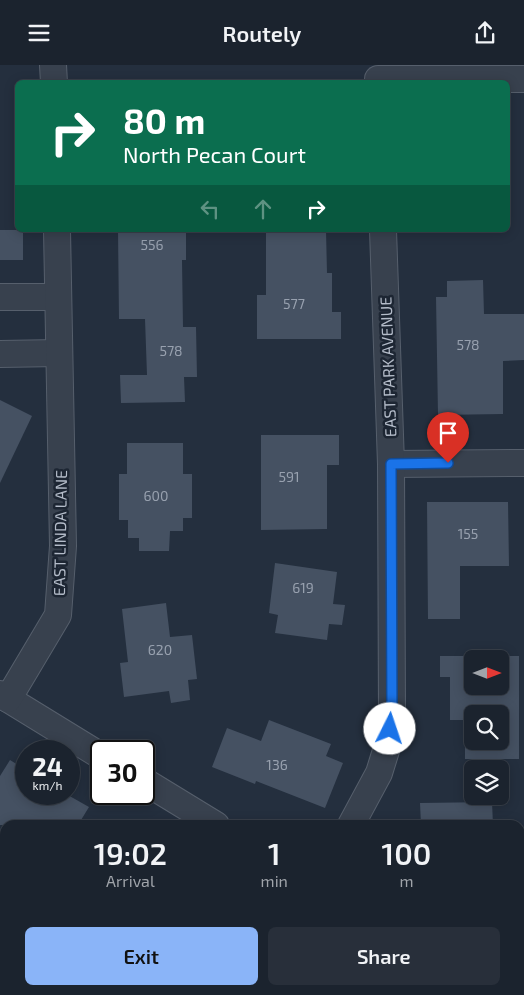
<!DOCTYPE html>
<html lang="en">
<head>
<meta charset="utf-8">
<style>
	:root { --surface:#1b232e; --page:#282f3a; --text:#f1f3f6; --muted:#a0a4aa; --line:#39404a; --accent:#8ab4f8 }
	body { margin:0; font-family:"Exo 2",sans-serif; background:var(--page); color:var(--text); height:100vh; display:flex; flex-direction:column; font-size:19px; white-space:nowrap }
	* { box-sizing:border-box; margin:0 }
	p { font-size:16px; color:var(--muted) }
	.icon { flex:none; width:28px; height:28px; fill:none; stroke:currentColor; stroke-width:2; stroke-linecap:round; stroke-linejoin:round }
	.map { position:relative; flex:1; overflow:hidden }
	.drawer { position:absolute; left:0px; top:755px; width:525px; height:175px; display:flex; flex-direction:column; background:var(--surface); border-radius:15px 15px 0 0; box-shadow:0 2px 12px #0003,0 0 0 1px var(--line) }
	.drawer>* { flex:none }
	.hud { position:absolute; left:15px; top:15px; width:495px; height:152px; border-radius:8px; box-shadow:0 2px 12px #0003,0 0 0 1px var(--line); background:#0b6e4f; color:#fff; overflow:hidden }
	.needle { width:32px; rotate:90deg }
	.tools { position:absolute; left:464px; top:585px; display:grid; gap:10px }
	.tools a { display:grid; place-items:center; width:45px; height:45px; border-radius:8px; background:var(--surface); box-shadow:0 2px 12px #0003,0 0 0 1px var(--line); font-size:25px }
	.speed { position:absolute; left:15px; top:675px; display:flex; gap:10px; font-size:25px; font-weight:700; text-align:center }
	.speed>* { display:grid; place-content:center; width:65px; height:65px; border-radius:50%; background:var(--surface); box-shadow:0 2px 12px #0003,0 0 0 1px var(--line); line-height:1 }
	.speed small { font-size:12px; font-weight:400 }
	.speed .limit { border:2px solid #111; border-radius:8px; background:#fff; color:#111 }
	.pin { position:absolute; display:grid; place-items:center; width:42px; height:42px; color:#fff; margin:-51px -21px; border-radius:50% 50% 50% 0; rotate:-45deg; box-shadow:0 0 5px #0007 }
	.pin .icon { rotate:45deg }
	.me { position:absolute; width:55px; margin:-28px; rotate:4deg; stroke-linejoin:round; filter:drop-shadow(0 0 4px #0008) }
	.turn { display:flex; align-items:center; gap:18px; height:105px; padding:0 25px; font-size:22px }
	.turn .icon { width:65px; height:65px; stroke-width:2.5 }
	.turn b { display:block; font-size:35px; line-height:42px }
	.lanes { display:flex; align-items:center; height:48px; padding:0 25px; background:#0003; justify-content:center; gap:25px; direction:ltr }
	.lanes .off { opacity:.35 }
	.eta { display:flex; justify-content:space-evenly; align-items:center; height:85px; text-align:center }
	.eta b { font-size:30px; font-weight:600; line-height:35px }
	.primary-button { display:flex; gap:10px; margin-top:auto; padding:10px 25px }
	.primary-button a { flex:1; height:58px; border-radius:8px; background:var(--accent); color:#111; font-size:20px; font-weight:600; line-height:58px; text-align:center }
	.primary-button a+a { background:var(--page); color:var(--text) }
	header { display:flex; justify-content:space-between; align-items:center; height:65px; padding:0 25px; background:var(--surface); font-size:22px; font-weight:600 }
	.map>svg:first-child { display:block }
</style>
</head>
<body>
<header><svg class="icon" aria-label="menu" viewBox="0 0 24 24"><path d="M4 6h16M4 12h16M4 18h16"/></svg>Routely<svg class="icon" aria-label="share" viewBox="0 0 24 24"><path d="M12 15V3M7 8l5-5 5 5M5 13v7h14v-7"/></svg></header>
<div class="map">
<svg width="524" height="930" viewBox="0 0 524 930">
	<rect width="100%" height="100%" fill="#242f3e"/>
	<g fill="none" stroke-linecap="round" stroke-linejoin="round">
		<g stroke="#394c67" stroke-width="25">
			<path d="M0 882 5 885"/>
			<path d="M73 925 82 930"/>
		</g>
	</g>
	<g fill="#455162" fill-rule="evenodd">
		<rect x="0" y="165" width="23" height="30"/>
		<path d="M118 165H186V195H182L183 262H196L197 312H184L185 337 121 338 120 310H147L145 254H119Z"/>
		<path d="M266 165H326L327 208H332V247H341V274H257V230H266Z"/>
		<path d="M483 215 484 249H524V295L503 296V349L438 350 436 232H447V216Z"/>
		<path d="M0 335 32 351 0 418Z"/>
		<path d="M261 370H339V400H327V464L261 465Z"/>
		<path d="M127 378H183V409H192V453H183V466H170L169 486H139V473H128V455H119V409H127Z"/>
		<path d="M427 437H508L509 501H460V554H428Z"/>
		<path d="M275 498 337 507 333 539 345 540 342 560 329 559 327 575 275 568 278 550 269 548Z"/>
		<path d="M166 538 170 572 192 570 197 614 188 615 190 635 171 638 169 626 124 632 120 598 128 597 122 544Z"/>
		<path d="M440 591H519V694H465V655H450V612H440ZM472 594H500V621H472ZM472 649H500V676H472Z"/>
		<path d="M269 655 331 679 326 691 343 698 325 743 256 716 255 719 212 702 227 663 261 676Z"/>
		<path d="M10 695 26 705V729H66L89 742 78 760H0V711Z"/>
		<path d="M492 737 493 760H421L420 738Z"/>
	</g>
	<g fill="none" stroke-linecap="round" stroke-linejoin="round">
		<g stroke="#565f6c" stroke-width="28">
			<g id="minor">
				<path d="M53 0 54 18"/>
				<path d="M378 14H524"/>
				<path d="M0 232H58"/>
				<path d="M0 289 59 288"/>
				<path d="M391 399 524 398"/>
				<path d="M0 629 101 691"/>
				<path d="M8 634 58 550 63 481 57 165"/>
				<path d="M144 716 216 760"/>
				<path d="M351 760 379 708 388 679 392 649 391 399 383 165"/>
				<path d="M520 920H524"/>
			</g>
		</g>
		<g stroke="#44595c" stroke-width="3" stroke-dasharray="4 4" stroke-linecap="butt">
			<path d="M0 839 5 841"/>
			<path d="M0 917 5 920"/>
			<path d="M14 925 23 930"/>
			<path d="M147 925 155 930"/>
		</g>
		<use href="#minor" stroke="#38414e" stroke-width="26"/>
	</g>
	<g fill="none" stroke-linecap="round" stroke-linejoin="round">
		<g stroke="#114b97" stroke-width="12">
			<path id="route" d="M390 664 392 649 391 399 448 398"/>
		</g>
		<use href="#route" stroke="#1a73e8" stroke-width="9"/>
	</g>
	<g text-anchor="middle" stroke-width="5" stroke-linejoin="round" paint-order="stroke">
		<g font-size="14" fill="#98a1af">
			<text x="152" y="185">556</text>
			<text x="294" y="244">577</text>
			<text x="468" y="285">578</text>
			<text x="171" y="291">578</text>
			<text x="289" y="417">591</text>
			<text x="156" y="436">600</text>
			<text x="468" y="474">155</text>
			<text x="303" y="528">619</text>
			<text x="160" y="590">620</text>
			<text x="277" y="705">136</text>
		</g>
		<g font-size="16" fill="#b4bcc9" stroke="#1d2633">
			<text transform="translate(388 302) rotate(-92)" y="6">EAST PARK AVENUE</text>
			<text transform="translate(60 468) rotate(-89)" y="6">EAST LINDA LANE</text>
		</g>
	</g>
</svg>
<div class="tools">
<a><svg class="needle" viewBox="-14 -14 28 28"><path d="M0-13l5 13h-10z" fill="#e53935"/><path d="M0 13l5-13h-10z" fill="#a0a4aa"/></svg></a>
<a><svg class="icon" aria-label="search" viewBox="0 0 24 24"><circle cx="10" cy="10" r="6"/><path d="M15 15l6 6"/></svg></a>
<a><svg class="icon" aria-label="layers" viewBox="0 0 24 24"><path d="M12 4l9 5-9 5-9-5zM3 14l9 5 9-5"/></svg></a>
</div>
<div class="speed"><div>24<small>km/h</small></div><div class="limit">30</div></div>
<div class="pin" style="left:448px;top:398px;background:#d93025"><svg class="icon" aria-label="arrive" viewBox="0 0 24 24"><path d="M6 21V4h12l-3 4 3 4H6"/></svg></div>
<svg class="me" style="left:390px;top:664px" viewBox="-20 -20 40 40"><circle r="19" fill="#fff"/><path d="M0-13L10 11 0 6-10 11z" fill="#1a73e8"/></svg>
<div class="hud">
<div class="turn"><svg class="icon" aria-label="right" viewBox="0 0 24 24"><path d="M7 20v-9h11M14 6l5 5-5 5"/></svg><div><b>80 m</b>North Pecan Court</div></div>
<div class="lanes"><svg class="icon off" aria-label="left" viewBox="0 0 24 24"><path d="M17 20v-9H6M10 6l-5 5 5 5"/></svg><svg class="icon off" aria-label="ahead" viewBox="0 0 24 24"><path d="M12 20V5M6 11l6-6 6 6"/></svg><svg class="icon" aria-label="right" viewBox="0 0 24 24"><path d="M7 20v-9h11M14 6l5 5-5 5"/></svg></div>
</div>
<section class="drawer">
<div class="eta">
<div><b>19:02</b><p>Arrival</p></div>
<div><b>1</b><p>min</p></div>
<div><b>100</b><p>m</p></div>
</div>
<div class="primary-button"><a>Exit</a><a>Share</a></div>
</section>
</div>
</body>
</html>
